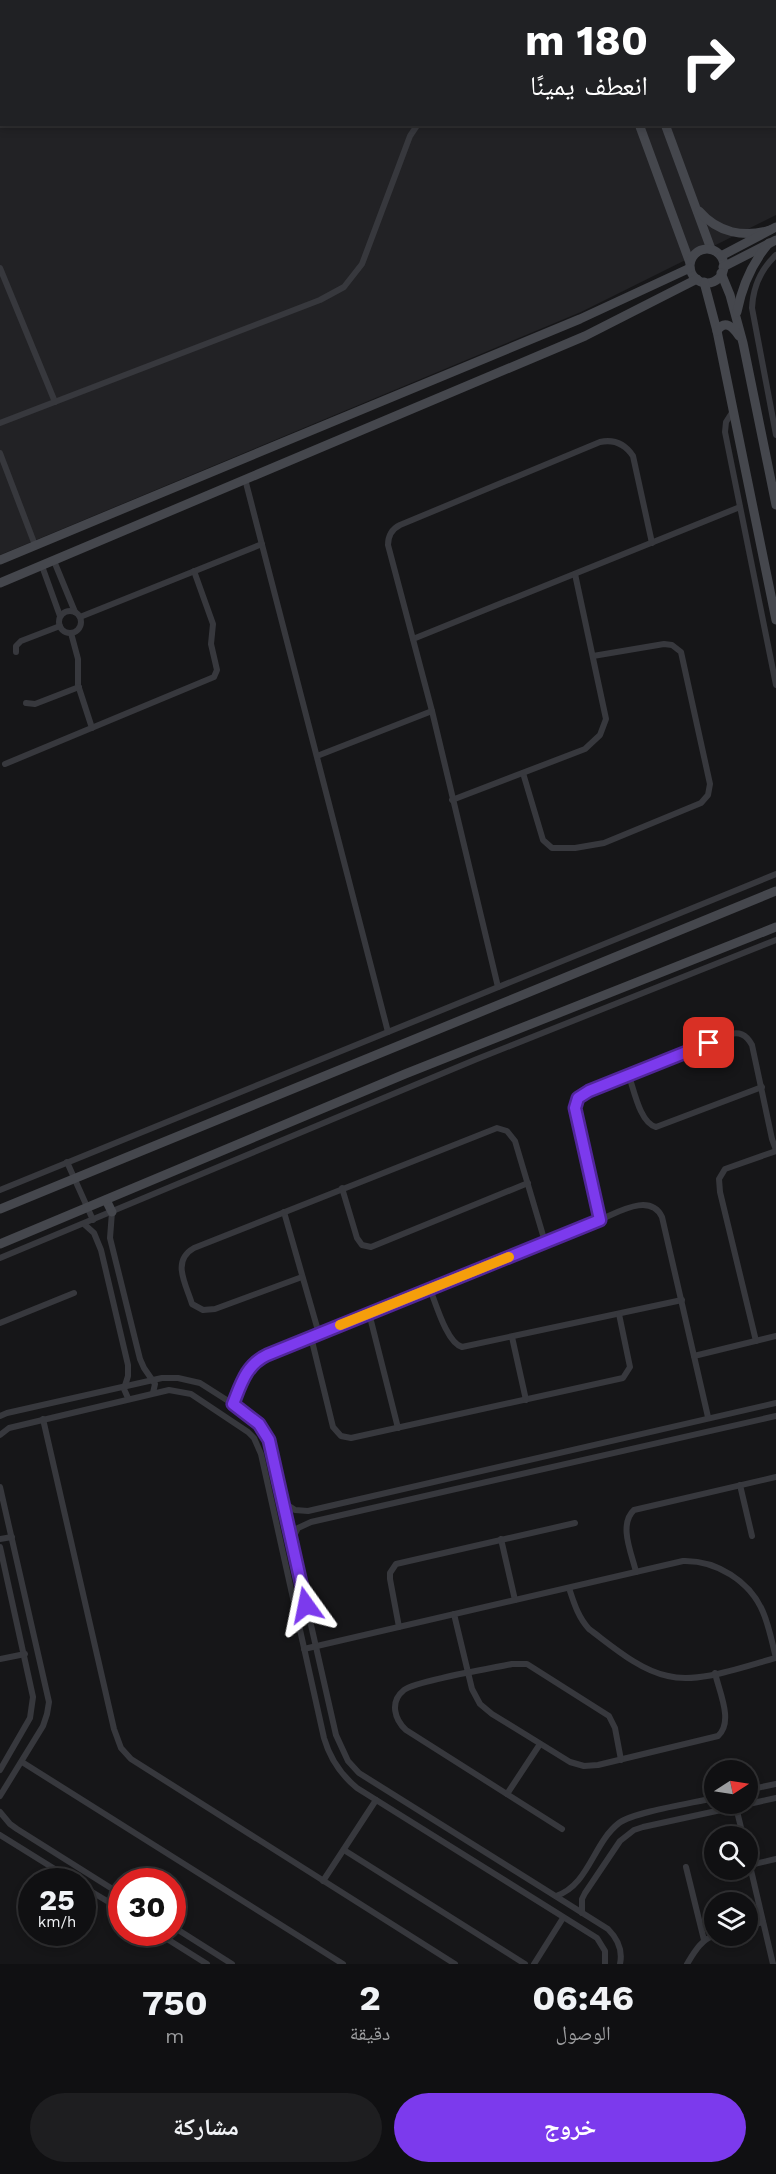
<!DOCTYPE html>
<html lang="ar">
<head>
<meta charset="utf-8">
<style>
	:root { --surface:#101012; --page:#1e1e20; --text:#f1f3f6; --muted:#9c9d9f; --line:#303032; --accent:#7c3aed }
	body { margin:0; font-family:"Work Sans","Noto Naskh Arabic",sans-serif; background:var(--page); color:var(--text); direction:rtl; height:100vh; display:flex; flex-direction:column; font-size:22px; white-space:nowrap }
	* { box-sizing:border-box; margin:0 }
	p { font-size:20px; color:var(--muted) }
	.icon { flex:none; width:33px; height:33px; fill:none; stroke:currentColor; stroke-width:2; stroke-linecap:round; stroke-linejoin:round }
	.map { position:relative; height:1964px; overflow:hidden; direction:ltr }
	.sheet { display:flex; flex-direction:column; background:var(--surface); flex:1 }
	.sheet>* { flex:none }
	.top-card { position:absolute; left:0px; top:0px; width:777px; height:126px; box-shadow:0 3px 9px #0003,0 0 0 2px var(--line); direction:rtl; background:#202124; color:#fff; overflow:hidden }
	.needle { width:39px; rotate:78deg }
	.tools { position:absolute; left:704px; top:1760px; display:grid; gap:12px }
	.tools a { display:grid; place-items:center; width:54px; height:54px; border-radius:50%; background:var(--surface); box-shadow:0 3px 9px #0003,0 0 0 2px var(--line); font-size:30px }
	.speed { position:absolute; left:18px; top:1868px; display:flex; gap:12px; font-size:30px; font-weight:700; text-align:center }
	.speed>* { display:grid; place-content:center; width:78px; height:78px; border-radius:50%; background:var(--surface); box-shadow:0 3px 9px #0003,0 0 0 2px var(--line); line-height:1 }
	.speed small { font-size:15px; font-weight:400 }
	.speed .limit { border:9px solid #d22; background:#fff; color:#111 }
	.pin { position:absolute; display:grid; place-items:center; width:51px; height:51px; color:#fff; margin:-26px; border-radius:12px; box-shadow:0 3px 9px #0006 }
	.me { position:absolute; width:66px; margin:-33px; rotate:348deg; stroke-linejoin:round; filter:drop-shadow(0 0 4px #0008) }
	.turn { display:flex; align-items:center; gap:21px; height:126px; padding:0 30px; font-size:27px }
	.turn .icon { width:78px; height:78px; stroke-width:2.5 }
	.turn b { display:block; font-size:42px; line-height:51px }
	.eta { display:flex; justify-content:space-evenly; align-items:center; height:102px; text-align:center }
	.eta b { font-size:36px; font-weight:700; line-height:42px }
	.button { display:flex; gap:12px; margin-top:auto; padding:12px 30px }
	.button a { flex:1; height:69px; border-radius:36px; background:var(--accent); color:#fff; font-size:24px; font-weight:700; line-height:69px; text-align:center }
	.button a+a { background:var(--page); color:var(--text) }
	.map>svg:first-child { display:block }
</style>
</head>
<body>
<div class="map">
<svg width="776" height="1964" viewBox="0 0 776 1964">
	<rect width="100%" height="100%" fill="#161618"/>
	<path fill="#222225" d="M223 0H776V215L581 312 0 555V92L1 91 2 124H776V2L220 1Z"/>
	<g fill="none" stroke-linecap="round" stroke-linejoin="round">
		<g stroke="#37383d" stroke-width="6">
			<path d="M776 68V67"/>
			<path d="M776 255C760 270 753 287 752 308L776 435"/>
			<path d="M0 268 55 402"/>
			<path d="M733 411 726 422 725 432 776 685"/>
			<path d="M0 423 320 300 344 287 362 264 410 136 418 124"/>
			<path d="M0 453 35 545"/>
			<path d="M245 479 388 1032"/>
			<path d="M54 561 75 612"/>
			<path d="M42 566 60 616"/>
			<circle cx="70" cy="622" r="11"/>
			<path d="M80 617 262 544"/>
			<path d="M71 633 78 659V685L92 728"/>
			<path d="M413 639 740 507"/>
			<path d="M16 652V646L21 641 60 626"/>
			<path d="M26 703 35 704 79 687"/>
			<path d="M317 756 432 711"/>
			<path d="M5 764 214 677 217 670 211 644 213 624 194 571"/>
			<path d="M523 773 543 840 552 848H575L604 843 701 803 708 795 710 784 681 652 672 645 664 644 593 656"/>
			<path d="M452 800 585 749 600 735 606 719 575 574"/>
			<path d="M498 987 432 711 388 545C388 536 392 529 400 525L600 442C614 439 625 444 633 456L652 543"/>
			<path d="M629 1076C634 1090 640 1123 656 1127L762 1087"/>
			<path d="M67 1162 93 1220"/>
			<path d="M342 1188 357 1238 362 1245 371 1247 528 1183"/>
			<path d="M0 1190 776 874"/>
			<path d="M112 1212 110 1238 140 1359 144 1368 155 1384 153 1393"/>
			<path d="M284 1212 319 1334"/>
			<path d="M599 1220 575 1108 578 1097 589 1091 673 1059 727 1035C739 1031 746 1034 752 1045L772 1139 776 1150"/>
			<path d="M84 1224 94 1233 101 1250 128 1365V1376L124 1389 128 1398"/>
			<path d="M0 1258 477 1059 776 940"/>
			<path d="M302 1277 215 1309 203 1310 192 1304C186 1284 171 1261 194 1248L497 1128 507 1131 515 1141 545 1242"/>
			<path d="M430 1289C436 1304 447 1343 462 1347L682 1300"/>
			<path d="M369 1313 398 1428"/>
			<path d="M0 1323 74 1293"/>
			<path d="M311 1337 333 1427 341 1436 351 1438 623 1378 630 1367 619 1314"/>
			<path d="M512 1337 526 1400"/>
			<path d="M756 1341 720 1192 719 1179 725 1169 776 1151"/>
			<path d="M694 1356 776 1336"/>
			<path d="M233 1404 247 1370 261 1358 599 1220C617 1213 650 1192 662 1217L708 1417"/>
			<path d="M0 1416 7 1413 162 1378H178L200 1383 233 1404 259 1424 269 1440 336 1735 348 1761 359 1773 608 1929C618 1939 623 1950 620 1964"/>
			<path d="M43 1419 114 1729 121 1748 131 1759 455 1964"/>
			<path d="M0 1435 9 1428 169 1390 191 1394 248 1432 254 1438 261 1454 324 1738C330 1759 340 1774 357 1788L597 1938 605 1951V1964"/>
			<path d="M740 1485 752 1536"/>
			<path d="M0 1487 49 1702 47 1714 43 1726 0 1796"/>
			<path d="M283 1502 295 1510 308 1511 776 1403"/>
			<path d="M0 1539 12 1537"/>
			<path d="M501 1539 515 1600"/>
			<path d="M292 1540 298 1528 311 1522 776 1416"/>
			<path d="M0 1547 33 1697 30 1718 0 1770"/>
			<path d="M636 1572C632 1554 618 1525 634 1510L776 1477"/>
			<path d="M569 1588C574 1603 578 1617 589 1629 612 1646 639 1670 668 1676 699 1684 745 1666 776 1658"/>
			<path d="M454 1614 472 1689 480 1704 492 1714 570 1762 584 1766 598 1765 718 1736C734 1722 719 1691 715 1673"/>
			<path d="M399 1627 390 1579V1573L396 1564 575 1523"/>
			<path d="M304 1649 683 1561C716 1560 750 1581 763 1612 769 1626 772 1642 776 1658"/>
			<path d="M0 1659 25 1654"/>
			<path d="M22 1762 343 1964"/>
			<path d="M747 1790 776 1784"/>
			<path d="M507 1794 540 1744"/>
			<path d="M736 1807 743 1836"/>
			<path d="M0 1812 10 1824 17 1829 122 1895"/>
			<path d="M562 1829 406 1730C395 1720 389 1702 404 1690 415 1681 493 1668 512 1664H527L609 1716 615 1728 621 1760"/>
			<path d="M0 1835 74 1881"/>
			<path d="M344 1850 525 1964"/>
			<path d="M747 1853 773 1964"/>
			<path d="M750 1865 776 1859"/>
			<path d="M686 1867 704 1940"/>
			<path d="M323 1881 376 1800"/>
			<path d="M82 1886 122 1910"/>
			<path d="M556 1896C589 1885 593 1843 619 1823 634 1812 693 1803 714 1798"/>
			<path d="M582 1913V1899L585 1893 620 1841 634 1830 643 1827 776 1798"/>
			<path d="M172 1926 232 1964"/>
			<path d="M747 1926 763 1922"/>
			<path d="M156 1932 207 1964"/>
			<path d="M534 1964 563 1918"/>
			<path d="M687 1964C695 1951 701 1940 715 1935"/>
		</g>
		<g stroke="#45474d" stroke-width="9">
			<path d="M593 0 594 2"/>
			<path d="M617 0V2"/>
			<path d="M188 2 192 0"/>
			<path d="M235 2 238 0"/>
			<path d="M0 79H2"/>
			<path d="M0 98 2 97"/>
			<path d="M639 124 690 263"/>
			<path d="M665 124 711 249"/>
			<path d="M699 211C718 233 744 238 770 230"/>
			<circle cx="707" cy="266" r="17"/>
			<path d="M721 256 776 227"/>
			<path d="M723 267 776 240"/>
			<path d="M721 273 730 295 743 343 776 505"/>
			<path d="M704 282 717 331 776 620"/>
			<path d="M737 312C742 286 751 264 769 243"/>
			<path d="M717 331C725 319 733 327 739 336"/>
			<path d="M0 560 580 319 690 268"/>
			<path d="M0 583 585 336 697 279"/>
			<path d="M106 1200 112 1212"/>
			<path d="M0 1209 776 891"/>
			<path d="M0 1244 405 1074 776 927"/>
		</g>
	</g>
	<g fill="none" stroke-linecap="round" stroke-linejoin="round">
		<g stroke="#51269a" stroke-width="15">
			<path id="route" d="M306 1605 269 1440 259 1424 233 1404C241 1384 246 1365 267 1355L600 1220 575 1108 578 1098 589 1091 709 1043"/>
		</g>
		<use href="#route" stroke="#7c3aed" stroke-width="10"/>
		<path stroke="#f59e0b" stroke-width="10" d="M340 1325 509 1257"/>
	</g>
</svg>
<div class="tools">
<a><svg class="needle" viewBox="-14 -14 28 28"><path d="M0-13l5 13h-10z" fill="#e53935"/><path d="M0 13l5-13h-10z" fill="#9c9d9f"/></svg></a>
<a><svg class="icon" aria-label="search" viewBox="0 0 24 24"><circle cx="10" cy="10" r="6"/><path d="M15 15l6 6"/></svg></a>
<a><svg class="icon" aria-label="layers" viewBox="0 0 24 24"><path d="M12 4l9 5-9 5-9-5zM3 14l9 5 9-5"/></svg></a>
</div>
<div class="speed"><div>25<small>km/h</small></div><div class="limit">30</div></div>
<div class="pin" style="left:709px;top:1043px;background:#d93025"><svg class="icon" aria-label="arrive" viewBox="0 0 24 24"><path d="M6 21V4h12l-3 4 3 4H6"/></svg></div>
<svg class="me" style="left:306px;top:1605px" viewBox="-20 -20 40 40"><path d="M0-17L14 15 0 8-14 15z" fill="#7c3aed" stroke="#fff" stroke-width="4"/></svg>
<div class="top-card">
<div class="turn"><svg class="icon" aria-label="right" viewBox="0 0 24 24"><path d="M7 20v-9h11M14 6l5 5-5 5"/></svg><div><b>180 m</b>انعطف يمينًا</div></div>
</div>
</div>
<section class="sheet">
<div class="eta">
<div><b>06:46</b><p>الوصول</p></div>
<div><b>2</b><p>دقيقة</p></div>
<div><b>750</b><p>m</p></div>
</div>
<div class="button"><a>خروج</a><a>مشاركة</a></div>
</section>
</body>
</html>
